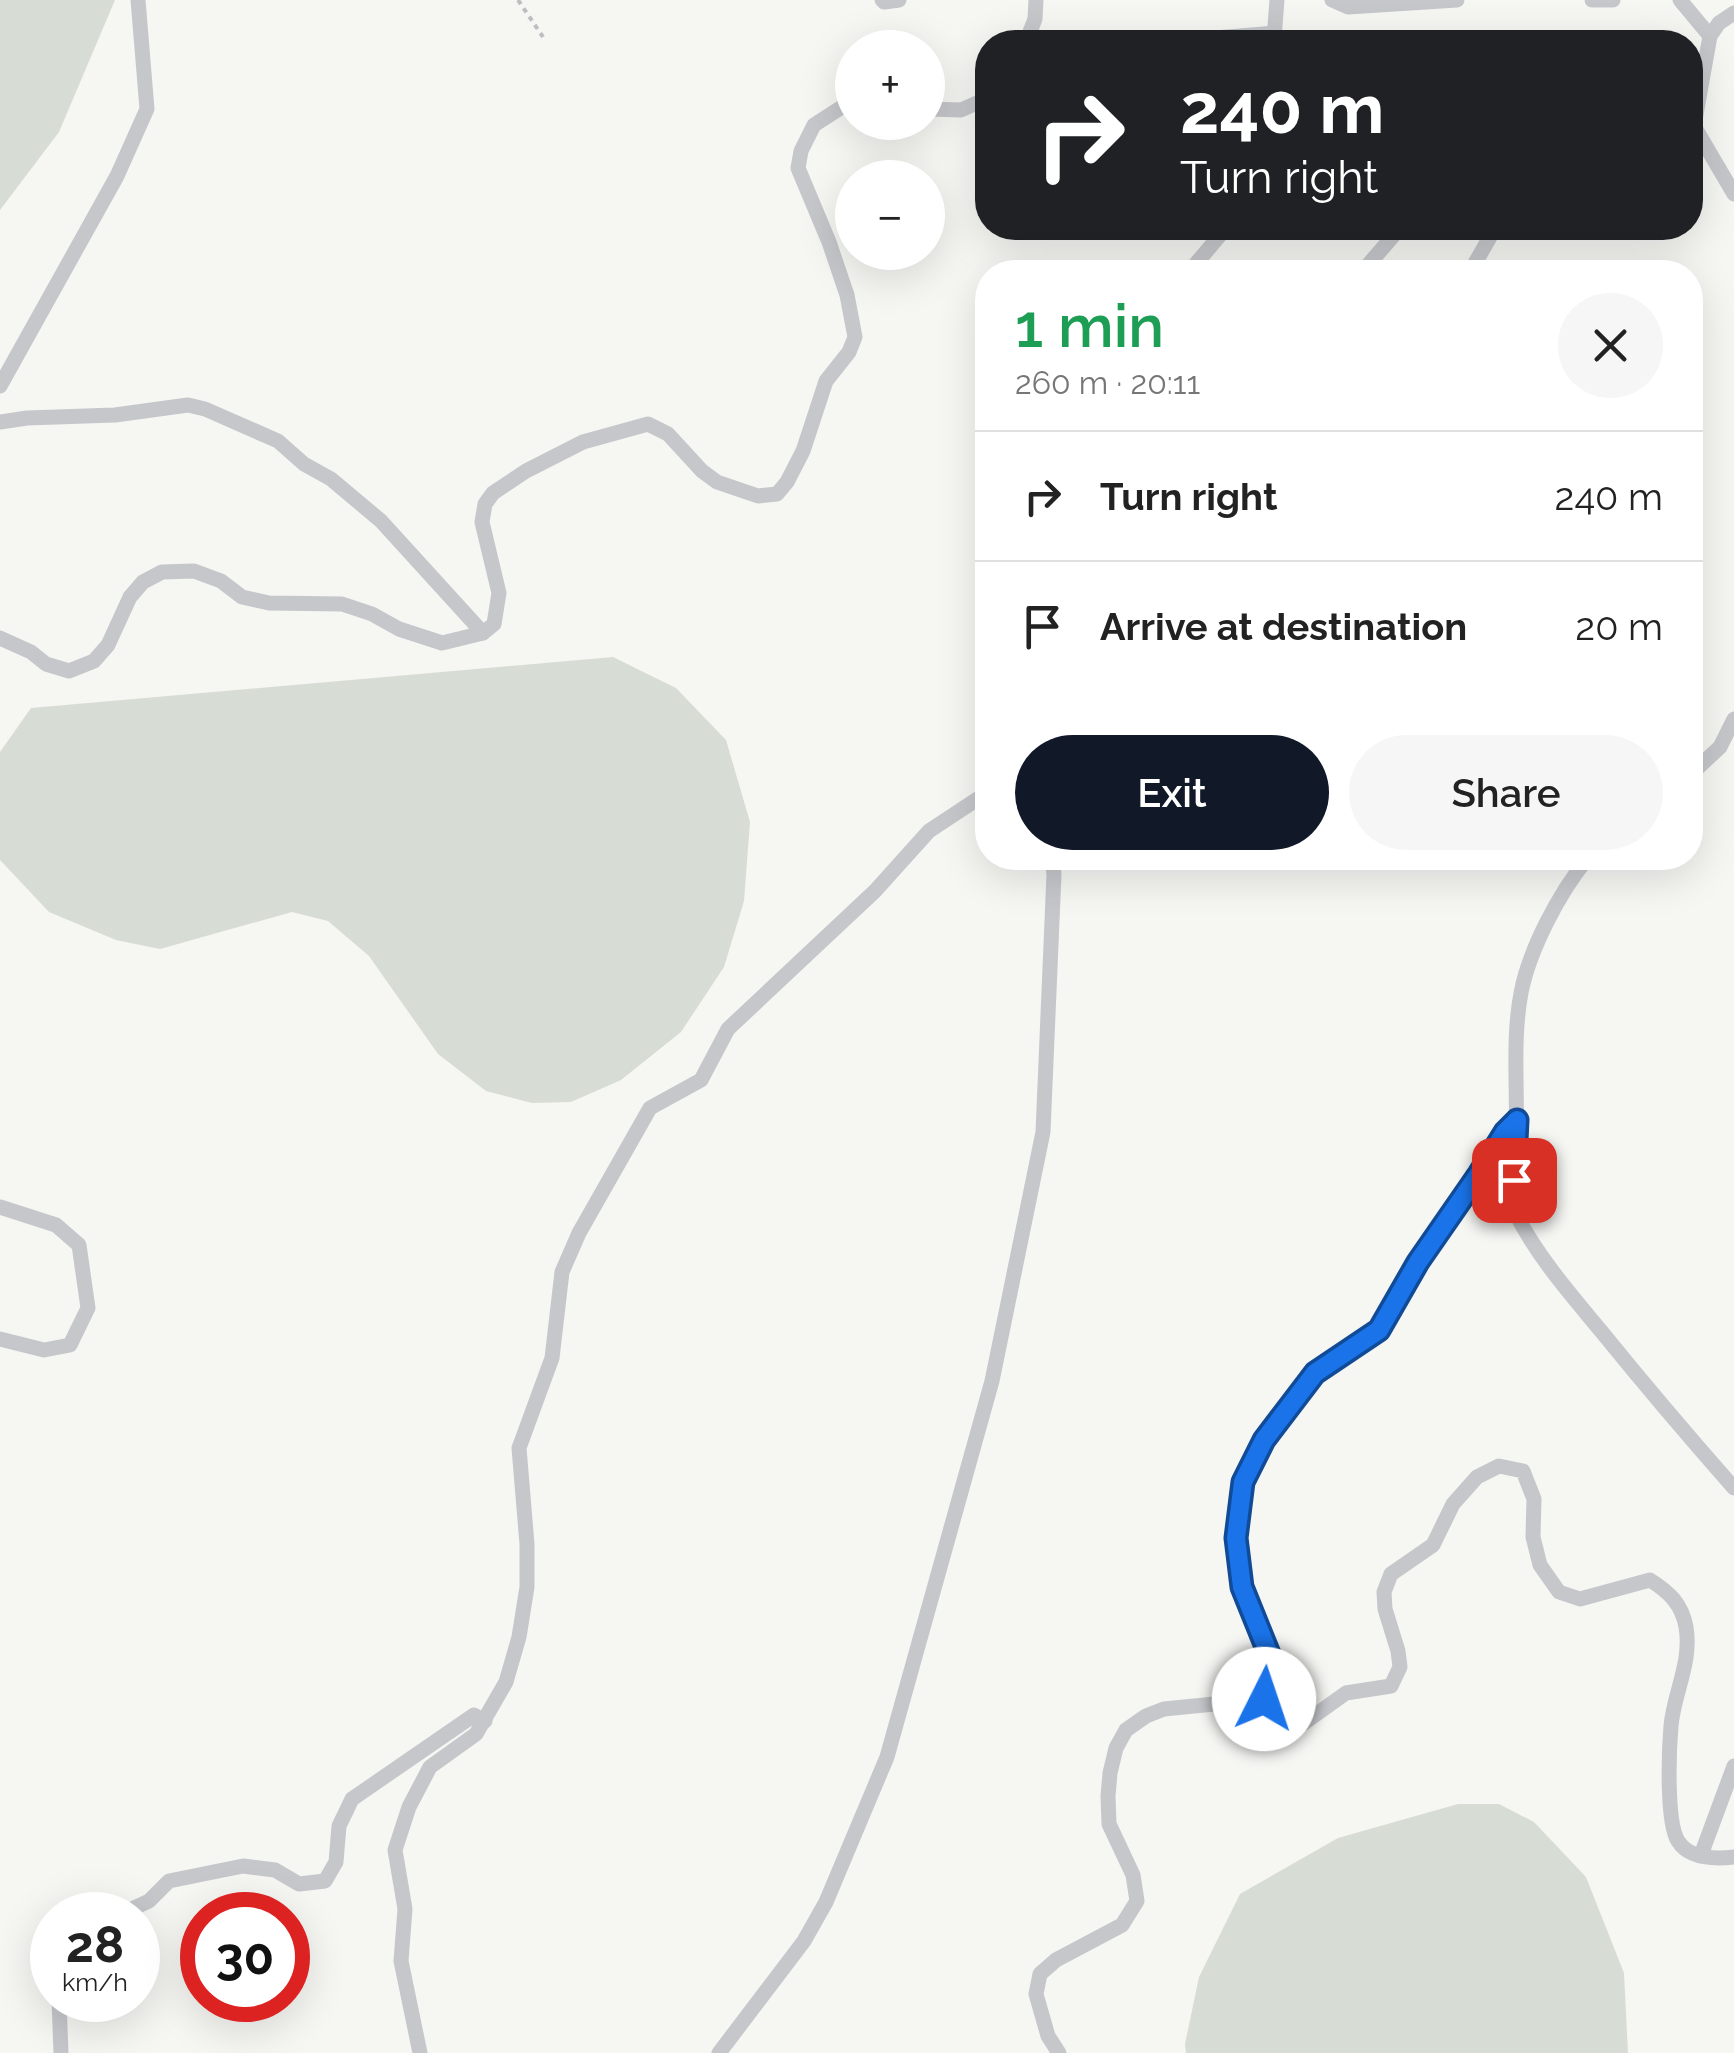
<!DOCTYPE html>
<html lang="en">
<head>
<meta charset="utf-8">
<style>
	:root { --surface:#fff; --page:#f6f6f6; --text:#222; --muted:#767676; --line:#e0e0e0; --accent:#111827 }
	body { margin:0; font-family:Raleway,sans-serif; background:var(--page); color:var(--text); height:100vh; display:flex; flex-direction:column; font-size:38px; white-space:nowrap }
	* { box-sizing:border-box; margin:0 }
	p { font-size:32px; color:var(--muted) }
	.icon { flex:none; width:55px; height:55px; fill:none; stroke:currentColor; stroke-width:2; stroke-linecap:round; stroke-linejoin:round }
	.map { position:relative; flex:1; overflow:hidden }
	.drawer { position:absolute; left:975px; top:260px; width:728px; height:610px; display:flex; flex-direction:column; background:var(--surface); border-radius:40px; box-shadow:0 10px 40px #0002 }
	.drawer>* { flex:none }
	.guide { position:absolute; left:975px; top:30px; width:728px; height:210px; border-radius:40px; box-shadow:0 10px 40px #0002; background:#202124; color:#fff; overflow:hidden }
	.tools { position:absolute; left:835px; top:30px; display:grid; gap:20px }
	.tools a { display:grid; place-items:center; width:110px; height:110px; border-radius:50%; background:var(--surface); box-shadow:0 10px 40px #0002; font-size:50px }
	.speed { position:absolute; left:30px; top:1892px; display:flex; gap:20px; font-size:50px; font-weight:700; text-align:center }
	.speed>* { display:grid; place-content:center; width:130px; height:130px; border-radius:50%; background:var(--surface); box-shadow:0 10px 40px #0002; line-height:1 }
	.speed small { font-size:25px; font-weight:400 }
	.speed .limit { border:15px solid #d22; background:#fff; color:#111 }
	.pin { position:absolute; display:grid; place-items:center; width:85px; height:85px; color:#fff; margin:-42px; border-radius:20px; box-shadow:0 5px 15px #0006 }
	.me { position:absolute; width:110px; margin:-55px; rotate:4deg; stroke-linejoin:round; filter:drop-shadow(0 0 8px #0008) }
	.turn { display:flex; align-items:center; gap:35px; height:210px; padding:0 40px; font-size:45px }
	.turn .icon { width:130px; height:130px; stroke-width:2.5 }
	.turn b { display:block; font-size:70px; line-height:85px }
	.round { display:grid; place-items:center; flex:none; width:105px; height:105px; border-radius:52px; background:var(--page) }
	.headline { display:flex; align-items:center; justify-content:space-between; height:170px; padding:0 40px }
	h1 { font-size:60px; font-weight:600; line-height:75px; color:#1e9e55 }
	.primary-button { display:flex; gap:20px; margin-top:auto; padding:20px 40px }
	.primary-button a { flex:1; height:115px; border-radius:60px; background:var(--accent); color:#fff; font-size:40px; font-weight:600; line-height:115px; text-align:center }
	.primary-button a+a { background:var(--page); color:var(--text) }
	ul { padding:0; list-style:none }
	li { display:flex; align-items:center; gap:30px; height:130px; padding:0 40px; border-top:2px solid var(--line) }
	li div { flex:1 }
	li b { display:block; font-size:38px }
	li em { font-style:normal }
	.map>svg:first-child { display:block }
</style>
</head>
<body>
<div class="map">
<svg width="1734" height="2053" viewBox="0 0 1734 2053">
	<rect width="100%" height="100%" fill="#f6f6f3"/>
	<g fill="#d7ddd4">
		<path d="M0 0H115L59 132 0 210Z"/>
		<path d="M613 657 676 688 726 740 750 822 744 901 724 967 681 1032 621 1080 571 1102 532 1103 486 1091 438 1054 369 956 328 921 292 912 160 949 116 940 49 912 0 860V752L31 708Z"/>
		<path d="M1458 1804H1499L1534 1822 1586 1877 1624 1973 1628 2053H1186L1185 2044 1199 1977 1240 1894 1338 1838Z"/>
	</g>
	<g fill="none" stroke-linecap="round" stroke-linejoin="round">
		<path stroke="#bcbec0" stroke-width="4" stroke-dasharray="5 5" stroke-linecap="butt" d="M518 0 543 37"/>
		<g stroke="#c5c7cb" stroke-width="15">
			<path d="M882 0 884 2 899 0"/>
			<path d="M1332 0 1348 7 1457 0"/>
			<path d="M1592 0H1613"/>
			<path d="M1680 0 1710 36"/>
			<path d="M1734 13 1719 23 1710 36 1694 126 1734 194"/>
			<path d="M1274 39 1277 0"/>
			<path d="M1026 42 1035 19 1036 0"/>
			<path d="M1167 42 1275 33"/>
			<path d="M928 109 961 110 988 98"/>
			<path d="M1189 272 1226 228"/>
			<path d="M1362 272 1400 228"/>
			<path d="M1470 272 1490 237 1488 228"/>
			<path d="M0 386 117 176 147 109 138 0"/>
			<path d="M0 422 27 418 115 415 188 405 205 409 278 441 304 464 331 479 381 521 483 633"/>
			<path d="M0 638 31 652 46 664 69 671 94 661 108 645 130 597 143 582 162 572 194 571 221 581 242 597 269 603 342 604 372 614 399 629 442 643 483 633 494 624 499 593 482 522 485 504 493 493 526 471 583 442 648 424 668 434 702 471 717 482 758 496 777 494 787 482 803 451 826 381 849 352 855 337 847 295 829 242 798 168 801 151 814 125 842 107 852 103"/>
			<path d="M988 683 984 729 988 735"/>
			<path d="M1690 775 1720 747 1734 719"/>
			<path d="M1588 858C1560 891 1529 950 1521 993 1512 1040 1518 1091 1516 1138 1515 1154 1510 1202 1516 1214 1537 1256 1571 1295 1601 1331 1644 1384 1689 1437 1734 1488"/>
			<path d="M0 1207 56 1225 79 1245 88 1308 70 1345 44 1350 0 1339"/>
			<path d="M1264 1699 1269 1654 1242 1587 1236 1538 1243 1481 1263 1440 1315 1373 1379 1330 1418 1262 1505 1132 1517 1120"/>
			<path d="M1701 1855 1734 1766"/>
			<path d="M119 1915 149 1901 169 1881 243 1866 275 1870 299 1884 325 1881 336 1862 339 1826 352 1799 474 1715 485 1721"/>
			<path d="M59 2000 61 2053"/>
			<path d="M420 2053 401 1961 405 1909 395 1850 409 1807 430 1767 476 1734 506 1682 519 1637 527 1587V1544L519 1448 552 1358 562 1272 579 1233 650 1108 701 1080 728 1029 875 891 929 831 988 792"/>
			<path d="M719 2053 804 1941 826 1902 887 1757 992 1381 1043 1132 1054 874 1052 858"/>
			<path d="M1059 2053 1048 2036 1036 1994 1040 1974 1056 1960 1122 1925 1137 1901 1133 1875 1109 1824 1108 1796 1110 1773 1116 1748 1126 1730 1146 1716 1164 1709 1264 1699 1304 1723 1346 1693 1391 1686 1400 1667 1398 1651 1385 1609 1384 1592 1391 1574 1433 1545 1453 1504 1477 1477 1499 1466 1523 1471 1534 1499 1533 1537 1540 1565 1559 1592 1580 1599 1650 1580C1669 1592 1682 1604 1686 1627 1692 1663 1674 1692 1671 1726 1669 1749 1666 1822 1678 1841 1689 1859 1716 1859 1734 1857"/>
		</g>
	</g>
	<g fill="none" stroke-linecap="round" stroke-linejoin="round">
		<g stroke="#114b97" stroke-width="25">
			<path id="route" d="M1264 1699 1269 1654 1242 1587 1236 1538 1243 1482 1264 1440 1315 1373 1379 1330 1418 1262 1479 1174 1505 1132 1517 1120 1514 1180"/>
		</g>
		<use href="#route" stroke="#1a73e8" stroke-width="18"/>
	</g>
</svg>
<div class="tools">
<a>+</a>
<a>−</a>
</div>
<div class="speed"><div>28<small>km/h</small></div><div class="limit">30</div></div>
<div class="pin" style="left:1514px;top:1180px;background:#d93025"><svg class="icon" aria-label="arrive" viewBox="0 0 24 24"><path d="M6 21V4h12l-3 4 3 4H6"/></svg></div>
<svg class="me" style="left:1264px;top:1699px" viewBox="-20 -20 40 40"><circle r="19" fill="#fff"/><path d="M0-13L10 11 0 6-10 11z" fill="#1a73e8"/></svg>
<div class="guide">
<div class="turn"><svg class="icon" aria-label="right" viewBox="0 0 24 24"><path d="M7 20v-9h11M14 6l5 5-5 5"/></svg><div><b>240 m</b>Turn right</div></div>
</div>
<section class="drawer">
<div class="headline"><div><h1>1 min</h1><p>260 m · 20:11</p></div><a class="round"><svg class="icon" aria-label="close" viewBox="0 0 24 24"><path d="M6 6l12 12M18 6L6 18"/></svg></a></div>
<ul>
<li><svg class="icon" aria-label="right" viewBox="0 0 24 24"><path d="M7 20v-9h11M14 6l5 5-5 5"/></svg><div><b>Turn right</b></div><em>240 m</em></li>
<li><svg class="icon" aria-label="arrive" viewBox="0 0 24 24"><path d="M6 21V4h12l-3 4 3 4H6"/></svg><div><b>Arrive at destination</b></div><em>20 m</em></li>
</ul>
<div class="primary-button"><a>Exit</a><a>Share</a></div>
</section>
</div>
</body>
</html>
